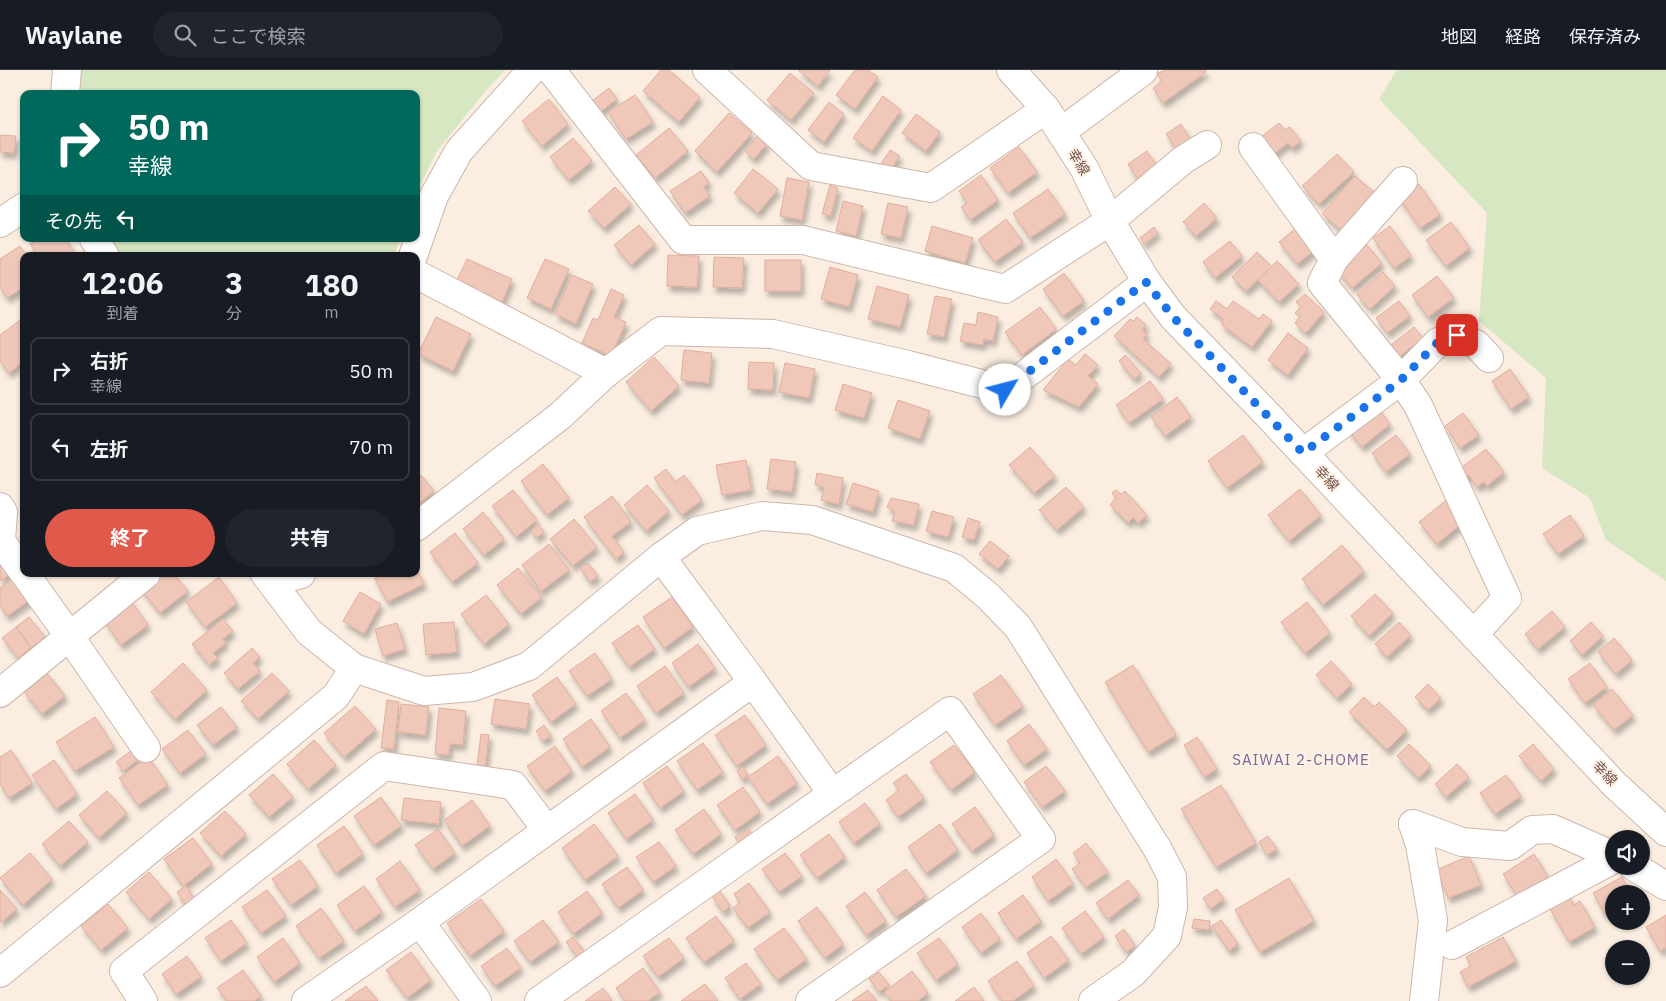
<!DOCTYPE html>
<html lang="ja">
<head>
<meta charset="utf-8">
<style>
	:root { --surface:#171b24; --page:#20242c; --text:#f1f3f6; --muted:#9ea1a6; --line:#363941; --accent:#e0594b }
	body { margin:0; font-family:"IBM Plex Sans","Noto Sans JP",sans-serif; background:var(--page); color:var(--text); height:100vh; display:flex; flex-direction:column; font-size:19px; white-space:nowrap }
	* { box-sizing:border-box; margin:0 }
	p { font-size:16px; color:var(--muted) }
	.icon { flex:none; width:28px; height:28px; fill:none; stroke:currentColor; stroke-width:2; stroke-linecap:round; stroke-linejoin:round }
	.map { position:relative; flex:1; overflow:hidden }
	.drawer { position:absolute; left:20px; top:182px; width:400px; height:325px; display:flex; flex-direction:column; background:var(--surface); border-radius:10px; box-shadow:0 1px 4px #0004 }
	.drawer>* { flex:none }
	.banner { position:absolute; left:20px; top:20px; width:400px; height:152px; border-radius:10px; box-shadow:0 1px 4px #0004; background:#00695c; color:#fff; overflow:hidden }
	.tools { position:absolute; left:1605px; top:760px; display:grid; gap:10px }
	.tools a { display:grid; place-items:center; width:45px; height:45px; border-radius:50%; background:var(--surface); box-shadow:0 1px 4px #0004; font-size:25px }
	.pin { position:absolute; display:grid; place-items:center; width:42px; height:42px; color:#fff; margin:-21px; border-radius:10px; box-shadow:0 2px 8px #0006 }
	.me { position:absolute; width:55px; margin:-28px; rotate:53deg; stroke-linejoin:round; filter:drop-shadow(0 0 4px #0008) }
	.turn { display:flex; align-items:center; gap:18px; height:105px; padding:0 25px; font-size:22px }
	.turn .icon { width:65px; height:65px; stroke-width:2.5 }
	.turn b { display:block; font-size:35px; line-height:42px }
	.then { display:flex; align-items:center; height:48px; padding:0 25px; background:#0003; gap:10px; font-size:19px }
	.eta { display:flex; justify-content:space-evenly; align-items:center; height:85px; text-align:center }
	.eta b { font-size:30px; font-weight:700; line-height:35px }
	.cta { display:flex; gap:10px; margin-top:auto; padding:10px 25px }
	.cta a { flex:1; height:58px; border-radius:30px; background:var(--accent); color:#fff; font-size:20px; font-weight:700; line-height:58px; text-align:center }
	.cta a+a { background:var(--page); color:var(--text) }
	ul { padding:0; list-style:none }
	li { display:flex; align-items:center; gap:15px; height:68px; margin:0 10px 8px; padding:0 15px; border:2px solid var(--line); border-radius:10px }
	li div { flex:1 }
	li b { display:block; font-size:19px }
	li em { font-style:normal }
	header { display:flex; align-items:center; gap:30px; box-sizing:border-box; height:70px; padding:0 25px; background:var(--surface); border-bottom:1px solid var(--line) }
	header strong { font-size:24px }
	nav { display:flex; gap:28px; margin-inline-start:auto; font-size:18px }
	.search { width:350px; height:45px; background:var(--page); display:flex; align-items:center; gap:12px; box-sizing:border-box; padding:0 18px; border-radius:28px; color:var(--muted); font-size:19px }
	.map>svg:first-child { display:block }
</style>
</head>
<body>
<header>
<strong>Waylane</strong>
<div class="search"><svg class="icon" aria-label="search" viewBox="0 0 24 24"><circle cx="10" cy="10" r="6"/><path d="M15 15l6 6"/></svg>ここで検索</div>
<nav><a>地図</a><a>経路</a><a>保存済み</a></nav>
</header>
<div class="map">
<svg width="1666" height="931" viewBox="0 0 1666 931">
	<defs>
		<filter id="shadow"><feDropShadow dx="3" dy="5.5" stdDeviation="2.5" flood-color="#0004"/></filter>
	</defs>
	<rect width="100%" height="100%" fill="#fbeee1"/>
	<g fill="#d6e7c1">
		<path d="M80 0H505L488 18 437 81 416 123V24H78Z"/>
		<path d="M1397 0H1666V511L1606 470 1590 428 1542 398 1546 308 1479 251 1487 143 1379 29Z"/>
		<path d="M110 169H400L394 186H122Z"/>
	</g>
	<g fill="#efc8ba" stroke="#e1ad9c" filter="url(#shadow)">
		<path d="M661 0H669L700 27 679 52 643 21Z"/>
		<path d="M798 0H830L818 16Z"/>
		<path d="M855 0H868L878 7 855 39 836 25Z"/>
		<path d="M1164 0H1205L1206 2 1163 33 1153 18 1162 11 1157 4Z"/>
		<path d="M790 3 814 23 791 50 767 30Z"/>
		<path d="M609 18 617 29 600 42 592 31Z"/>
		<path d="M635 25 653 52 626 69 608 42Z"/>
		<path d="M883 26 901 40 872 81 853 68Z"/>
		<path d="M549 29 568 54 542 76 522 51Z"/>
		<path d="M829 32 844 44 824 72 808 60Z"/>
		<path d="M729 43 752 63 717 102 695 81Z"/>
		<path d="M916 44 940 62 926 81 902 63Z"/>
		<path d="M1279 53 1285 60 1290 57 1301 71 1292 78 1288 73 1270 87 1257 70Z"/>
		<path d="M1181 54 1193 74 1179 83 1166 64Z"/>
		<path d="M669 58 688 81 655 108 636 85Z"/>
		<path d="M0 65 16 66 14 83 0 82Z"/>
		<path d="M758 65 767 74 754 89 745 81Z"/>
		<path d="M573 68 592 91 569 110 550 87Z"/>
		<path d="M1019 77 1037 102 1008 123 990 98Z"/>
		<path d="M890 80 900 86 890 100 881 94Z"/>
		<path d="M1147 81 1160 101 1141 114 1128 94Z"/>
		<path d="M1337 84 1354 102 1319 134 1302 116Z"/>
		<path d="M753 99 778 119 758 143 734 123Z"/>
		<path d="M701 101 709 113 704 117 710 126 685 143 670 121Z"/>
		<path d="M981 105 998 130 970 150 961 137 967 133 959 121Z"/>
		<path d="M1355 106 1379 126 1346 164 1322 144Z"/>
		<path d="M787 108 809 112 802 150 780 146Z"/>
		<path d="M1419 114 1440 145 1420 158 1399 128Z"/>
		<path d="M830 115 838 118 831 146 822 144Z"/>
		<path d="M615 117 631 134 604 158 588 141Z"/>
		<path d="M1048 119 1065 144 1030 168 1013 143Z"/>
		<path d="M843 131 863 136 856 166 836 161Z"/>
		<path d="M888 133 908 137 901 168 881 164Z"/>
		<path d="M1204 133 1217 148 1196 166 1183 152Z"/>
		<path d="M1006 149 1023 172 995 192 978 170Z"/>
		<path d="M1451 152 1470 178 1446 196 1426 170Z"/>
		<path d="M639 155 655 174 631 195 614 175Z"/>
		<path d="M932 156 973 168 965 193 925 181Z"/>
		<path d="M1390 156 1411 186 1394 198 1373 168Z"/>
		<path d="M1154 157 1158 163 1144 174 1140 168Z"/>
		<path d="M1296 158 1314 181 1297 194 1279 172Z"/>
		<path d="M38 169H66L74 182 66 186H38L30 174Z"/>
		<path d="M1230 171 1242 186 1215 208 1203 192Z"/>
		<path d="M1367 175 1382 193 1352 218 1337 200Z"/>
		<path d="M20 176 27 186H24V217L7 228 0 217V189Z"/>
		<path d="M1257 182 1272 197 1246 221 1232 207Z"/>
		<path d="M668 185 699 186 697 217 667 216Z"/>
		<path d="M714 187 744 188 742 218 713 217Z"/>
		<path d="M467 189 512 209 502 232 456 212Z"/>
		<path d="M545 189 569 199 551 239 527 228Z"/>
		<rect x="765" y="190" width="36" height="31"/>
		<path d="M1277 191 1299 214 1279 232 1258 210Z"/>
		<path d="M830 197 858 205 849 237 821 229Z"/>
		<path d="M1383 202 1395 216 1370 239 1357 225Z"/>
		<path d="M1064 203 1084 231 1063 246 1043 219Z"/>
		<path d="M572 205 593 214 576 254 555 244Z"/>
		<path d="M1437 206 1454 228 1428 247 1412 225Z"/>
		<path d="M877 216 909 225 900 257 868 249Z"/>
		<path d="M611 219 624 225 614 247 626 252 611 286 582 273 593 248 598 250Z"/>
		<path d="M1305 224 1324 242 1306 263 1295 253 1300 247 1295 243 1301 237 1296 232Z"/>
		<path d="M935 226 952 229 944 267 927 264Z"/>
		<path d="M1216 231 1227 239 1233 231 1259 249 1263 244 1272 251 1252 277 1222 255 1223 249 1210 239Z"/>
		<path d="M1399 231 1410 246 1387 263 1376 248Z"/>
		<path d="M1040 237 1056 259 1022 285 1005 262Z"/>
		<path d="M978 242 998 247 993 271 984 269 983 275 960 271 964 253 976 255Z"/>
		<path d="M436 247 471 264 453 301 418 284Z"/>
		<path d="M1137 247 1146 255 1142 260 1147 264 1143 269 1171 294 1159 307 1114 266 1130 249 1133 251Z"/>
		<path d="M20 250 24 255V291L9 303 0 291V265Z"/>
		<path d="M1414 257 1423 268 1400 286 1391 275Z"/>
		<path d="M1288 263 1308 278 1288 305 1268 290Z"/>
		<path d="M684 280 712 283 709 313 681 310Z"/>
		<path d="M1085 284 1098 295 1088 306 1098 314 1079 337 1043 320 1068 289 1076 295Z"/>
		<path d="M1125 285 1141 303 1134 309 1119 291Z"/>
		<path d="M654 287 679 316 651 341 626 312Z"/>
		<path d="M749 292 774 293 773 320 748 319Z"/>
		<path d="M785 293 815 299 809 328 779 322Z"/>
		<path d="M1510 299 1529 327 1511 339 1492 311Z"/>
		<path d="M1150 311 1163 329 1129 353 1116 335Z"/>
		<path d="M843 314 872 323 864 348 835 340Z"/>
		<path d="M1177 327 1191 347 1165 366 1151 347Z"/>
		<path d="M898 330 930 341 920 369 888 358Z"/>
		<path d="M1377 337 1390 354 1362 377 1348 360Z"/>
		<path d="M1463 343 1479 365 1460 378 1445 356Z"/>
		<path d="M1243 365 1263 392 1227 418 1208 391Z"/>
		<path d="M1396 365 1410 384 1386 402 1372 383Z"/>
		<path d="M1030 377 1055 406 1034 423 1009 395Z"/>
		<path d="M1486 379 1504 402 1487 416 1484 412 1477 417 1468 405 1460 412 1454 403Z"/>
		<path d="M771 389 796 392 792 422 767 419Z"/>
		<path d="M746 390 751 420 722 425 716 395Z"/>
		<path d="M543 394 569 428 547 445 521 411Z"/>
		<path d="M666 399 675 412 684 405 702 430 682 445 654 408Z"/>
		<path d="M817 403 843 408 839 434 821 430 824 418 815 414Z"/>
		<path d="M421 405 434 421 416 436V409Z"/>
		<path d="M853 413 879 421 873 442 846 434Z"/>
		<path d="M647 415 669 441 646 461 624 435Z"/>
		<path d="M1066 417 1084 437 1057 460 1039 440Z"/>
		<path d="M1300 419 1321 445 1289 471 1268 445Z"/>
		<path d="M513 420 537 450 516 467 492 436Z"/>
		<path d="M1116 420 1121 424 1125 421 1147 445 1138 453 1133 448 1128 453 1110 435 1116 428 1112 423Z"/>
		<path d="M612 426 631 452 612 466 624 482 616 489 584 447Z"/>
		<path d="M891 428 919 434 914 455 892 451 895 442 887 437Z"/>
		<path d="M1449 428 1466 450 1437 474 1419 452Z"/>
		<path d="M932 441 954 447 948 467 926 461Z"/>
		<path d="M483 442 504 469 484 485 463 459Z"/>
		<path d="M1570 445 1584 466 1558 484 1543 464Z"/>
		<path d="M968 448 980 452 974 470 962 467Z"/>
		<path d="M574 449 597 477 573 496 550 469Z"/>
		<path d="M538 454 544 462 536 468 531 460Z"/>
		<path d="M455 463 478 493 452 512 430 482Z"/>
		<path d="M990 471 1009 486 998 499 979 484Z"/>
		<path d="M549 474 569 500 541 521 522 495Z"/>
		<path d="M1342 475 1364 501 1323 535 1302 509Z"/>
		<path d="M0 485 12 503 0 511Z"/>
		<path d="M588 493 598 506 590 512 580 498Z"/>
		<path d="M416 498 424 514 387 532 373 504H416Z"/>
		<path d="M518 498 542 527 521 544 497 515Z"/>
		<path d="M157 504H174L188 521 160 543 140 518Z"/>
		<path d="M18 506 33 528 7 546 0 535V518Z"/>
		<path d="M219 507 237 533 205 557 186 532Z"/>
		<path d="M360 522 381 534 364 564 343 551Z"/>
		<path d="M1375 524 1393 543 1369 566 1351 546Z"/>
		<path d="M486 525 509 554 484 574 461 544Z"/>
		<path d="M672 527 693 557 664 578 643 547Z"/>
		<path d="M129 528 148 555 121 575 102 547Z"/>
		<path d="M1307 532 1330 563 1305 583 1281 552Z"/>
		<path d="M1552 541 1565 557 1538 579 1525 564Z"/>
		<path d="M29 547 45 567 31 578 16 557Z"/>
		<path d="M223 549 233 561 223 569 226 573 213 583 218 588 209 595 192 574Z"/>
		<path d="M454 552 457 582 426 585 423 554Z"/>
		<path d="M1399 552 1411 565 1387 587 1375 574Z"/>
		<path d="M1591 552 1603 566 1582 585 1570 571Z"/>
		<path d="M397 553 405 579 383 586 375 559Z"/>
		<path d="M638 555 655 579 629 597 612 573Z"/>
		<path d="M16 557 31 578 18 588 2 568Z"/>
		<path d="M1614 568 1632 590 1616 604 1598 582Z"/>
		<path d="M698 574 715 598 688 617 672 593Z"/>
		<path d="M252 578 260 587 253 593 260 601 238 619 224 603Z"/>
		<path d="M595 583 612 609 587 626 569 601Z"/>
		<path d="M1331 591 1352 614 1337 628 1316 605Z"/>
		<path d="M183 593 207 620 175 649 151 622Z"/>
		<path d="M1590 593 1607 617 1585 633 1568 609Z"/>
		<path d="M1133 595 1176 665 1148 682 1105 612Z"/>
		<path d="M665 596 684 623 656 643 637 616Z"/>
		<path d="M272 603 289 621 258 649 241 631Z"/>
		<path d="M48 604 65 626 42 644 24 622Z"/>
		<path d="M1001 605 1023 636 995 655 973 624Z"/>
		<path d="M557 607 576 634 551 652 532 625Z"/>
		<path d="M1428 614 1441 628 1428 640 1415 627Z"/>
		<path d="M1612 619 1633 645 1614 660 1593 635Z"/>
		<path d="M626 623 645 650 620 668 601 641Z"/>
		<path d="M1364 627 1374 637 1379 632 1407 660 1387 680 1349 642Z"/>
		<path d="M495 629 530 634 526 659 491 654Z"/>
		<path d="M387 630 399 632 394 679 381 678Z"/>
		<path d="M401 634 429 637 426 665 398 662Z"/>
		<path d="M355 636 376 659 344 687 324 663Z"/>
		<path d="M221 637 237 657 213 675 197 655Z"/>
		<path d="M439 638 466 641 463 675 450 674 449 685 435 684Z"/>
		<path d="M745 645 766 675 737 696 715 665Z"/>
		<path d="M95 647 114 677 75 701 56 672Z"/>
		<path d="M591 649 610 677 582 697 563 669Z"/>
		<path d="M1029 654 1047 679 1024 695 1007 671Z"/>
		<path d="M544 655 551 666 543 671 536 661Z"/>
		<path d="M188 660 206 684 180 703 162 679Z"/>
		<path d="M481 664 489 665 485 698 477 696Z"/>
		<path d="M1197 667 1217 699 1204 707 1184 675Z"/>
		<path d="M314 670 336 695 308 719 287 694Z"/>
		<path d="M703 673 723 702 697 720 677 691Z"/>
		<path d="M1409 674 1431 696 1418 708 1397 686Z"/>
		<path d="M1533 674 1554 699 1541 711 1519 686Z"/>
		<path d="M954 675 975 702 951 720 930 692Z"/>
		<path d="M555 676 572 701 545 721 527 696Z"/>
		<path d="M11 680 32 713 9 728 0 714V687Z"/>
		<path d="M132 680 139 689 123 701 116 692Z"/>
		<path d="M778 686 797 713 767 734 748 707Z"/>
		<path d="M148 687 168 715 138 735 119 708Z"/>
		<path d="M54 690 77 724 56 739 32 705Z"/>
		<path d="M1457 694 1469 707 1446 727 1435 714Z"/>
		<path d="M667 696 684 721 660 738 643 713Z"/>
		<path d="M1046 696 1065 721 1042 737 1024 712Z"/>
		<path d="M743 697 748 705 742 709 737 701Z"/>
		<path d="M273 704 293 727 269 747 249 725Z"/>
		<path d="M906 704 924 728 898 747 886 730 899 720 893 713Z"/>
		<path d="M1506 705 1521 726 1495 744 1480 723Z"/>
		<path d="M1221 715 1256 773 1216 797 1181 739Z"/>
		<path d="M743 717 760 742 735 760 717 735Z"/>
		<path d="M107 721 127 743 99 768 79 745Z"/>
		<path d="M635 724 653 750 626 769 608 743Z"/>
		<path d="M381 727 401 756 374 775 354 746Z"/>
		<path d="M404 728 441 732 439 754 401 750Z"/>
		<path d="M472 730 490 756 462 776 444 750Z"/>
		<path d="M865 733 880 754 854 773 839 752Z"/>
		<path d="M975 737 994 765 972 781 952 754Z"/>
		<path d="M704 739 721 764 693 784 675 760Z"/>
		<path d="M225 741 246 764 221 786 200 763Z"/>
		<path d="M69 751 88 772 60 796 42 774Z"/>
		<path d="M594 754 618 786 585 810 562 778Z"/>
		<path d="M940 754 958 780 926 803 908 777Z"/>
		<path d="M344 756 363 784 336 803 317 775Z"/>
		<path d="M438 759 455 783 433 799 415 775Z"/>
		<path d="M749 759 754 768 740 776 735 767Z"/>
		<path d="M829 764 845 787 817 808 800 785Z"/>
		<path d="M1268 766 1277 779 1267 785 1259 772Z"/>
		<path d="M193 768 212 794 183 816 164 789Z"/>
		<path d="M659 772 676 796 653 812 636 787Z"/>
		<path d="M1086 773 1108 802 1086 817 1072 799 1080 793 1073 783Z"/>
		<path d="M30 783 52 809 23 835 0 808Z"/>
		<path d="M785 783 802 806 779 822 762 799Z"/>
		<path d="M1534 784 1548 807 1517 826 1503 804Z"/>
		<path d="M1469 786 1481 815 1448 828 1436 800Z"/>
		<path d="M1056 789 1073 813 1048 831 1032 807Z"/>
		<path d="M300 790 318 816 291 835 272 809Z"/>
		<path d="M400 791 420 820 395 837 376 809Z"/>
		<path d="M627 797 643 820 618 838 602 814Z"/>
		<path d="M906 799 926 826 896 847 877 820Z"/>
		<path d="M149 802 172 829 149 849 126 822Z"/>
		<path d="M1622 807 1632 824H1614V847L1611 841 1605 844 1593 823Z"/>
		<path d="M1289 808 1314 851 1260 882 1235 840Z"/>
		<path d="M1128 810 1139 825 1108 849 1096 833Z"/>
		<path d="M749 813 770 842 748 858 733 838 740 833 734 824Z"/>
		<path d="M186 816 195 830 186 836 177 822Z"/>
		<path d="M364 816 382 842 355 861 337 835Z"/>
		<path d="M1217 819 1224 829 1210 839 1203 828Z"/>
		<path d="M0 820 17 839 0 853Z"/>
		<path d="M267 820 286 846 261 863 242 837Z"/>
		<path d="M587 821 602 843 573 864 558 842Z"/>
		<path d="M720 821 730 836 723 842 712 826Z"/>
		<path d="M865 822 886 851 866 865 846 836Z"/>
		<path d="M1023 825 1041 851 1016 869 998 843Z"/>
		<path d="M1570 827 1574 835 1580 831 1595 857 1569 872 1550 839Z"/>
		<path d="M481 829 504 861 470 886 447 853Z"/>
		<path d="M108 834 128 858 101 880 81 856Z"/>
		<path d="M817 837 843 874 825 888 798 851Z"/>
		<path d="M321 838 344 871 319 888 296 856Z"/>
		<path d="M1085 841 1104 867 1081 884 1062 858Z"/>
		<path d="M981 843 1000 869 981 883 962 857Z"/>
		<path d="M1666 845V878L1660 881 1646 857Z"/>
		<path d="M716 846 734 871 704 892 686 868Z"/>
		<path d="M1194 849 1210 851 1209 860 1192 858Z"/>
		<path d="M231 850 247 873 221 891 205 868Z"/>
		<path d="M543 850 559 872 530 892 514 871Z"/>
		<path d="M1221 850 1238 874 1229 881 1212 856Z"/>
		<path d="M784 858 807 889 777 910 754 879Z"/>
		<path d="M1124 859 1135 876 1126 882 1115 866Z"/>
		<path d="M1051 866 1069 890 1044 908 1027 883Z"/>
		<path d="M573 867 585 882 578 887 566 872Z"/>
		<path d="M1503 867 1516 891 1468 917 1460 902 1471 896 1466 887Z"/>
		<path d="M283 868 300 893 274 912 257 887Z"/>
		<path d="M669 868 684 888 658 907 643 886Z"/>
		<path d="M939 868 958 894 936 910 917 883Z"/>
		<path d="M507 878 521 898 495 916 481 896Z"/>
		<path d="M411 882 431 910 407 928 386 900Z"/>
		<path d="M187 886 201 907 176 924 162 904Z"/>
		<path d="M1017 891 1034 916 1013 931H1002L988 911Z"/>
		<path d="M746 893 761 914 740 929 725 908Z"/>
		<path d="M643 898 660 922 648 931H625L616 918Z"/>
		<path d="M243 900 261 926 254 931H227L217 918Z"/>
		<path d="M912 901 928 923 918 931H891L884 922Z"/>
		<path d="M879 902 889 915 879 922 869 909Z"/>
		<path d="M705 914 718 931H681Z"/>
		<path d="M366 916 378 931H345Z"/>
		<path d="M974 917 984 931H955Z"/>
		<path d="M603 918 612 931H585Z"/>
		<path d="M868 920 877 931H852Z"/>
	</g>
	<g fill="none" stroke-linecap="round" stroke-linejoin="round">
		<g stroke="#cdb6ac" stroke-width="30">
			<g id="minor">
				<path d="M551 0 683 170H803L1005 219 1110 151 1183 90 1207 75"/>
				<path d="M707 0 811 96 931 118 1046 39"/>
				<path d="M65 24 67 0"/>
				<path d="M1061 62 1143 1"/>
				<path d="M1253 77 1334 189"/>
				<path d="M1403 111 1334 189 1322 213 1401 310 1418 335 1507 528 1474 564"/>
				<path d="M0 153 24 137"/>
				<path d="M94 169 105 186"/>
				<path d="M413 186 434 126 459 81 532 0"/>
				<path d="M416 204 606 303"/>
				<path d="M1303 383 1401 310 1438 272 1457 265 1477 275 1489 288"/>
				<path d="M0 437 3 442 1 470"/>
				<path d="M416 457 560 346 606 303 661 261 773 264 908 295 1005 320 1147 212"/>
				<path d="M0 470 24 503"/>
				<path d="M661 487 753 612 832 723"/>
				<path d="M25 504 70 567 146 678"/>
				<path d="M265 504 309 562 354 598 424 621 473 617 529 596 661 487 697 461 762 446 812 450 954 498 988 526 1018 557 1157 778 1172 807 1173 837 1167 866 1133 903 1093 931"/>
				<path d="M272 512 301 504"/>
				<path d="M0 623 146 504"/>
				<path d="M1413 754 1462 772 1510 776 1532 760 1553 759 1614 786"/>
				<path d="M1413 754 1420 775 1433 850 1424 931"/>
				<path d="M1633 796 1666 816"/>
				<path d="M420 852 477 931"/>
				<path d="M1452 875 1614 789"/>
				<path d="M0 903 336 626 354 598"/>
				<path d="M143 931 124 901 384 696 513 715 547 760"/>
				<path d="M306 931 420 852 753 612"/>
				<path d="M539 931 950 641 1041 769 810 931"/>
			</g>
		</g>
		<g stroke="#cdb6ac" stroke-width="30">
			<path id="tertiary" d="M1011 0 1046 39 1084 98 1110 151 1147 212 1173 247 1263 340 1614 714 1666 762"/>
		</g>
		<use href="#minor" stroke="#fff" stroke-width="28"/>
		<use href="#tertiary" stroke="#fff" stroke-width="28"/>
	</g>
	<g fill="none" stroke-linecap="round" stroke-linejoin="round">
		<path stroke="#1a73e8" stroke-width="9" stroke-dasharray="0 16.2" d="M1005 320 1146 212 1173 247 1303 383 1401 310 1438 272 1457 265"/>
	</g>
	<g text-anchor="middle" stroke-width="4.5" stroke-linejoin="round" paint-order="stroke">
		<g font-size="14" fill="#71524a" stroke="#fef2e7">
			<text transform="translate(1079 92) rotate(59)" y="5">幸線</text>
			<text transform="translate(1327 408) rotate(47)" y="5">幸線</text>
			<text transform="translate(1605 703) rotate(46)" y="5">幸線</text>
		</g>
		<g font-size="15" letter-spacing="1" fill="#7e6594" stroke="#fef2e7">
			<text x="1301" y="695">SAIWAI 2-CHOME</text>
		</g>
	</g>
</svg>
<div class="tools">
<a><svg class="icon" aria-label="sound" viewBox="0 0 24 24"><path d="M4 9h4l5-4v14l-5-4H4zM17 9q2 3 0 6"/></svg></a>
<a>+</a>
<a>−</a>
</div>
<div class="pin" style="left:1457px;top:265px;background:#d93025"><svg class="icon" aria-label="arrive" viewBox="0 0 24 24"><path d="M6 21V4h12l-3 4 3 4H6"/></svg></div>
<svg class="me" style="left:1005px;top:320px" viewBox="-20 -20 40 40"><circle r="19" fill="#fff"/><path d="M0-13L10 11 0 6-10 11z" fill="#1a73e8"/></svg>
<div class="banner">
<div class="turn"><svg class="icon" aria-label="right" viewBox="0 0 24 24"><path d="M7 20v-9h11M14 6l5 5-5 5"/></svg><div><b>50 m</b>幸線</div></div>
<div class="then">その先<svg class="icon" aria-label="left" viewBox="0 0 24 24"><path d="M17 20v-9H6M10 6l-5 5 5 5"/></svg></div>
</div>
<section class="drawer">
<div class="eta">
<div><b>12:06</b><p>到着</p></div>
<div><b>3</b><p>分</p></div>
<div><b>180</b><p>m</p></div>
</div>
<ul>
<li><svg class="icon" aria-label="right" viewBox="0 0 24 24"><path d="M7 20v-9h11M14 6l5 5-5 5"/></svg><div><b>右折</b><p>幸線</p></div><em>50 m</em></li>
<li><svg class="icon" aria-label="left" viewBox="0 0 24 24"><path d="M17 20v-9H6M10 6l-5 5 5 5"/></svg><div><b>左折</b></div><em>70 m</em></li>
</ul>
<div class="cta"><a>終了</a><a>共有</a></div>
</section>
</div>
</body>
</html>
